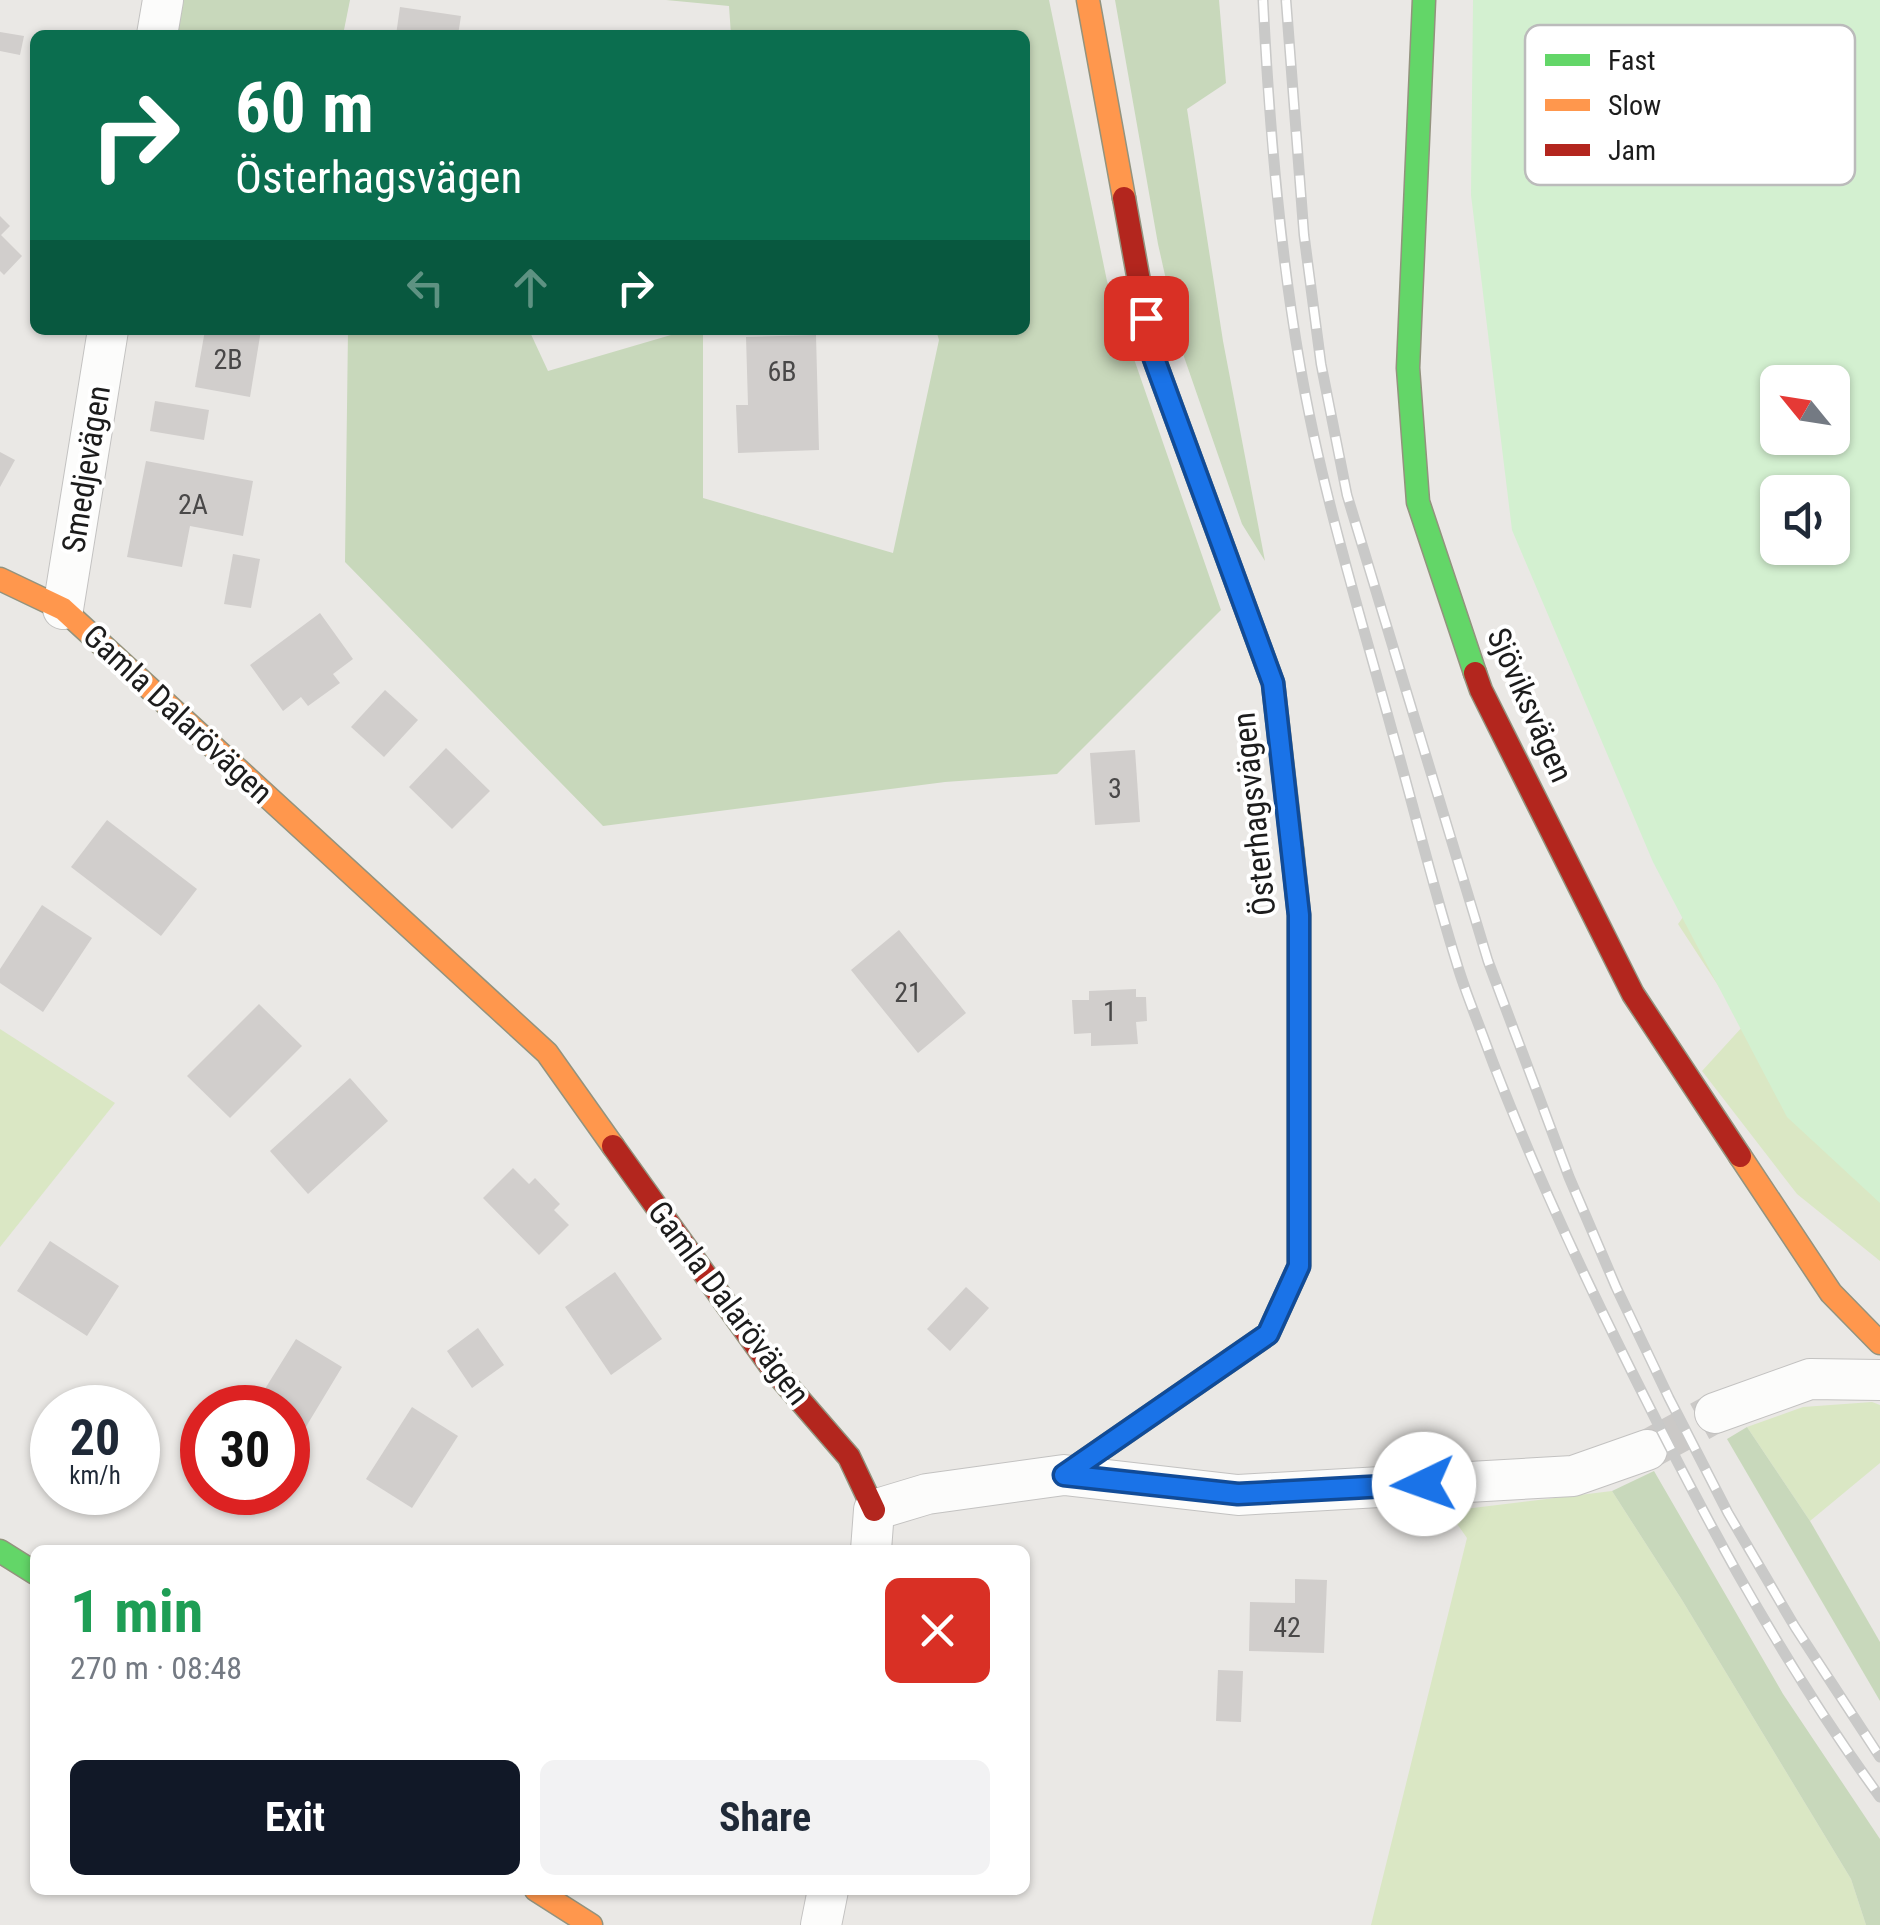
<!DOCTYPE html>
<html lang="en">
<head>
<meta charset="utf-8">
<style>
	:root { --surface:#fff; --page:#f2f2f3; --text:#1f2937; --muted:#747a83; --accent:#111827 }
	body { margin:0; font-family:"Roboto Condensed",sans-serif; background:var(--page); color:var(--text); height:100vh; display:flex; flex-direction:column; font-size:38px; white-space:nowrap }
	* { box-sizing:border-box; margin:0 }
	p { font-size:32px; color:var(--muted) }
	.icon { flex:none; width:55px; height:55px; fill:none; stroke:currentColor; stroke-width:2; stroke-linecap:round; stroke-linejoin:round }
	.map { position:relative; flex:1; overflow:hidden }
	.sheet { position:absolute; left:30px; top:1545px; width:1000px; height:350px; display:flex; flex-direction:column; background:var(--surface); border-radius:15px; box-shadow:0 2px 8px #0004 }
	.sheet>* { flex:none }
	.top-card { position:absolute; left:30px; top:30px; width:1000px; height:305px; border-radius:15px; box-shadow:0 2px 8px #0004; background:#0b6e4f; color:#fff; overflow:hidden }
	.needle { width:65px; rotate:300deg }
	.tools { position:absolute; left:1760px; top:365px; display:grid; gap:20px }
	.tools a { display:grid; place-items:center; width:90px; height:90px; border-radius:15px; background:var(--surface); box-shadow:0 2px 8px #0004; font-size:50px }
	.speed { position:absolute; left:30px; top:1385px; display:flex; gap:20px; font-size:50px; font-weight:700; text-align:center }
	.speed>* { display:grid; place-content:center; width:130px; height:130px; border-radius:50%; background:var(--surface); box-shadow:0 2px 8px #0004; line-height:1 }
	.speed small { font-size:25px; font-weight:400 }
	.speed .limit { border:15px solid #d22; background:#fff; color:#111 }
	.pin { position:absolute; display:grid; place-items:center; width:85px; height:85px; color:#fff; margin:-42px; border-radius:20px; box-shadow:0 5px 15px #0006 }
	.me { position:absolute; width:110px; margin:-55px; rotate:267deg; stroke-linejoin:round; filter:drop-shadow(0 0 8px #0008) }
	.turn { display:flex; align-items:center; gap:35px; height:210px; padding:0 40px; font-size:45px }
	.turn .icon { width:130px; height:130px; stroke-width:2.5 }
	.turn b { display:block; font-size:70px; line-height:85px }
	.lanes { display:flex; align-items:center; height:95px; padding:0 40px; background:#0003; justify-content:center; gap:50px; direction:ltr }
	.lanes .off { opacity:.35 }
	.round { display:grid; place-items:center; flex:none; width:105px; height:105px; border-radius:15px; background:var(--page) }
	.overview { display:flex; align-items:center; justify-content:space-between; height:170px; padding:0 40px }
	h1 { font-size:60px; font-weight:700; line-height:75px; color:#1e9e55 }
	.button { display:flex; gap:20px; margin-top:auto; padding:20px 40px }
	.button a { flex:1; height:115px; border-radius:15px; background:var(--accent); color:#fff; font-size:40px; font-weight:700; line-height:115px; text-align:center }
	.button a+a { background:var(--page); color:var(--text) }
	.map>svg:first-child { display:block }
</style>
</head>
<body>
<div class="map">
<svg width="1880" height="1925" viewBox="0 0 1880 1925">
	<rect width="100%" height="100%" fill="#eae8e5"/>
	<g fill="#dae7c4">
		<path d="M1740 839 1880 899V1261L1797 1194 1702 1071 1744 1025 1678 924Z"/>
		<path d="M0 1029 115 1103 0 1247Z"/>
		<path d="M1872 1402 1880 1405V1463L1810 1521 1747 1427 1803 1407Z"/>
		<path d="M1612 1491 1682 1600 1851 1879 1866 1925H1371L1467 1538 1448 1511Z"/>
	</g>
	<g fill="#c8d8bb">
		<path d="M181 0H350L343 35H175Z"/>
		<path d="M666 0H1049L1107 281 1221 610 1057 774 945 782 603 826 345 562 348 330H529L548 371 688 330H703V498L893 553 939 340 936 330H1025V35H731L729 6Z"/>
		<path d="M1115 0H1219L1226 83 1187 109 1223 341 1265 561 1242 524 1182 351 1158 244Z"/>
		<path d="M1747 1427 1810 1521 1880 1642V1701L1727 1439Z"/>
		<path d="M1654 1471 1783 1694 1880 1839V1925H1866L1851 1879 1682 1600 1612 1491Z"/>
	</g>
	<path fill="#d3f0d0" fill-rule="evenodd" d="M1473 0H1880V1203L1787 1117 1653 862 1512 530 1471 195ZM1778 382H1832V438H1778ZM1778 492H1832V548H1778Z"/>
	<g fill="#d1cecc">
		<path d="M400 7 461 16 458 35H396Z"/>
		<path d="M0 32 24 36 20 55 0 51Z"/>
		<path d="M0 216 10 226 1 235 22 256 4 275 0 271Z"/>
		<path d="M205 330H261L250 397 195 387Z"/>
		<path d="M816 335 819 450 738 453 736 405H748L746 337Z"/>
		<path d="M155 401 209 410 204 440 150 431Z"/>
		<path d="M0 452 15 460 0 487Z"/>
		<path d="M146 461 253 481 243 536 190 526 182 567 127 557Z"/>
		<path d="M233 554 260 559 251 608 224 604Z"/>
		<path d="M320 613 353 659 333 674 340 683 308 706 301 697 283 711 250 665Z"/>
		<path d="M385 690 418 720 384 757 351 727Z"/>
		<path d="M446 748 490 791 452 829 409 787Z"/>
		<path d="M1135 750 1140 822 1095 825 1090 753Z"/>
		<path d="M107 820 197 889 161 936 71 867Z"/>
		<path d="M42 905 92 938 43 1012 0 983V969Z"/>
		<path d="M899 930 966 1013 918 1053 851 970Z"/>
		<path d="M1136 989V997H1146L1147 1021 1136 1022 1138 1044 1091 1046V1033L1074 1034 1072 1000H1089V991Z"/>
		<path d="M259 1004 302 1046 230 1118 187 1076Z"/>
		<path d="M350 1078 388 1121 308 1194 270 1151Z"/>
		<path d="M513 1168 529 1184 535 1178 560 1204 554 1210 569 1225 539 1255 483 1198Z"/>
		<path d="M50 1241 119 1286 87 1336 17 1291Z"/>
		<path d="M615 1272 662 1339 611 1375 565 1307Z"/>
		<path d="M966 1287 989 1308 950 1351 927 1329Z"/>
		<path d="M478 1328 504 1365 472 1388 447 1351Z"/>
		<path d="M296 1339 342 1367 298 1440 288 1433V1408H253Z"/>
		<path d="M412 1407 458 1436 412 1508 366 1479Z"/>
		<path d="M1295 1579 1327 1580 1324 1653 1249 1651 1250 1602 1295 1603Z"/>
		<path d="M1218 1670 1243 1671 1241 1722 1216 1721Z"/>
	</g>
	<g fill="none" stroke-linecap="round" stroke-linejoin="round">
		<path stroke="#cbc9c7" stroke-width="40" stroke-dasharray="40 20" stroke-linecap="butt" d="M1647 1450 1715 1413"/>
		<g stroke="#c3c2c1" stroke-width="42">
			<g id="street">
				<path d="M157 35 163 0"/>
				<path d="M63 609 108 330"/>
				<path d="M1715 1413 1810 1379 1880 1380"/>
				<path d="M871 1550 874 1510 927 1494 1064 1475 1238 1495 1573 1476 1647 1450"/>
				<path d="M821 1925 828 1890"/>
			</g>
		</g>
		<g stroke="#93937e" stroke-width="25">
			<g id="fast">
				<path d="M1424 0 1408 368 1418 502 1475 673"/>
				<path d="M0 1551 35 1573"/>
			</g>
		</g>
		<g stroke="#93937e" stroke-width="25">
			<g id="slow">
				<path d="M1088 0 1124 198"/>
				<path d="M0 579 63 609 547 1053 613 1146"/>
				<path d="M1740 1156 1831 1293 1880 1343"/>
				<path d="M1064 1475 1268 1334 1299 1266V915L1292 849"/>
				<path d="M536 1890 591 1925"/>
			</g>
		</g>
		<g stroke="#93937e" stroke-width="25">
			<g id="jam">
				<path d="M1124 198 1152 353 1273 683 1292 849"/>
				<path d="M1475 673 1481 690 1633 994 1740 1156"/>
				<path d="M613 1146 772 1368 849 1457 874 1510"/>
			</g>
		</g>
		<use href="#street" stroke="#fcfcfb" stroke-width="40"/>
		<use href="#fast" stroke="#63d668" stroke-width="22"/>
		<use href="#slow" stroke="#ff974d" stroke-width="22"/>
		<use href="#jam" stroke="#b3261e" stroke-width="22"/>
		<g stroke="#c9c9c8" stroke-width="11">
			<g id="rail">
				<path d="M1263 0C1269 122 1279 245 1300 365 1321 489 1359 610 1392 731 1414 808 1433 887 1457 964 1464 988 1474 1012 1483 1036 1522 1142 1569 1245 1619 1346 1696 1502 1777 1656 1880 1797"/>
				<path d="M1286 0 1304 235 1321 364 1347 495 1488 961 1569 1177 1616 1287 1669 1398 1728 1513 1795 1627 1880 1757"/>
			</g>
		</g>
		<use href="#rail" stroke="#fff" stroke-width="8" stroke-dasharray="22" stroke-linecap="butt"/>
	</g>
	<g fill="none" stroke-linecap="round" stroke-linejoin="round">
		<g stroke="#114b97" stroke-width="25">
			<path id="route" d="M1146 318 1152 353 1273 683 1299 915V1266L1268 1334 1064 1475 1238 1494 1424 1484"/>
		</g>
		<use href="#route" stroke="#1a73e8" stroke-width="18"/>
	</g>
	<g text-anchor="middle" stroke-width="8" stroke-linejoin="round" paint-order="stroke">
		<g font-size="28" fill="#494848">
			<text x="228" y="369">2B</text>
			<text x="782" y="381">6B</text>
			<text x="193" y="514">2A</text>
			<text x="1115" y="798">3</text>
			<text x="908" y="1002">21</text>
			<text x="1110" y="1021">1</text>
			<text x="1287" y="1637">42</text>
		</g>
		<g font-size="32" fill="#1c1c1c" stroke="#fff">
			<text transform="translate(86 469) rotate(-81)" y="11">Smedjevägen</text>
			<text transform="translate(1530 705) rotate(66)" y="11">Sjöviksvägen</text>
			<text transform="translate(178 714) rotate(43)" y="11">Gamla Dalarövägen</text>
			<text transform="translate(1254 814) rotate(-96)" y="11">Österhagsvägen</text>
			<text transform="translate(729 1303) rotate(53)" y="11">Gamla Dalarövägen</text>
		</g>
	</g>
	<rect x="1525" y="25" width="330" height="160" rx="15" fill="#fff" stroke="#bbb" stroke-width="2.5"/>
	<rect x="1545" y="54" width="45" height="12" fill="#63d668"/>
	<rect x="1545" y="99" width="45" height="12" fill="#ff974d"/>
	<rect x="1545" y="144" width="45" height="12" fill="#b3261e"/>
	<g font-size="28" fill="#1c1c1c">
		<text x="1608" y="70">Fast</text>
		<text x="1608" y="115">Slow</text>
		<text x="1608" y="160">Jam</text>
	</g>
</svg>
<div class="tools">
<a><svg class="needle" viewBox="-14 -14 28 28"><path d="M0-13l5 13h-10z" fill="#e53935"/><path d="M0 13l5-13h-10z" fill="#747a83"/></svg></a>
<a><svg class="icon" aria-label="sound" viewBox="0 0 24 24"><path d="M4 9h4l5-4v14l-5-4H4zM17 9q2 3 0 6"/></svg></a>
</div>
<div class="speed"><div>20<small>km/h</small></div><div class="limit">30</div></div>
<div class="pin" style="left:1146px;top:318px;background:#d93025"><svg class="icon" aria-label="arrive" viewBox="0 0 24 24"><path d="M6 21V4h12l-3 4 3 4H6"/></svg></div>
<svg class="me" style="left:1424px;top:1484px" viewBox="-20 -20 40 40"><circle r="19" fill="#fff"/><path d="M0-13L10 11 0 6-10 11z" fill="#1a73e8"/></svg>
<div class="top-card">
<div class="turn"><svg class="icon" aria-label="right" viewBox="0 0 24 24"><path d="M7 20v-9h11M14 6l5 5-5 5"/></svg><div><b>60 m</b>Österhagsvägen</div></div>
<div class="lanes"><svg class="icon off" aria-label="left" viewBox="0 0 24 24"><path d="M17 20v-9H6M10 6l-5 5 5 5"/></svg><svg class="icon off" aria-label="ahead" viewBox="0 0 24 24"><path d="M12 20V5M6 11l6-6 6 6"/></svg><svg class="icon" aria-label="right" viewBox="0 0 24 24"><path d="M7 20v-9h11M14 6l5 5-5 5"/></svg></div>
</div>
<section class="sheet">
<div class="overview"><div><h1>1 min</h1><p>270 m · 08:48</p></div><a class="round" style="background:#d93025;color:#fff"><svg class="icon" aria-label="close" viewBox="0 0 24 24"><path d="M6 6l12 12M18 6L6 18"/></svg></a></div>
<div class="button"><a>Exit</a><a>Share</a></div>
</section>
</div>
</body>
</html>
